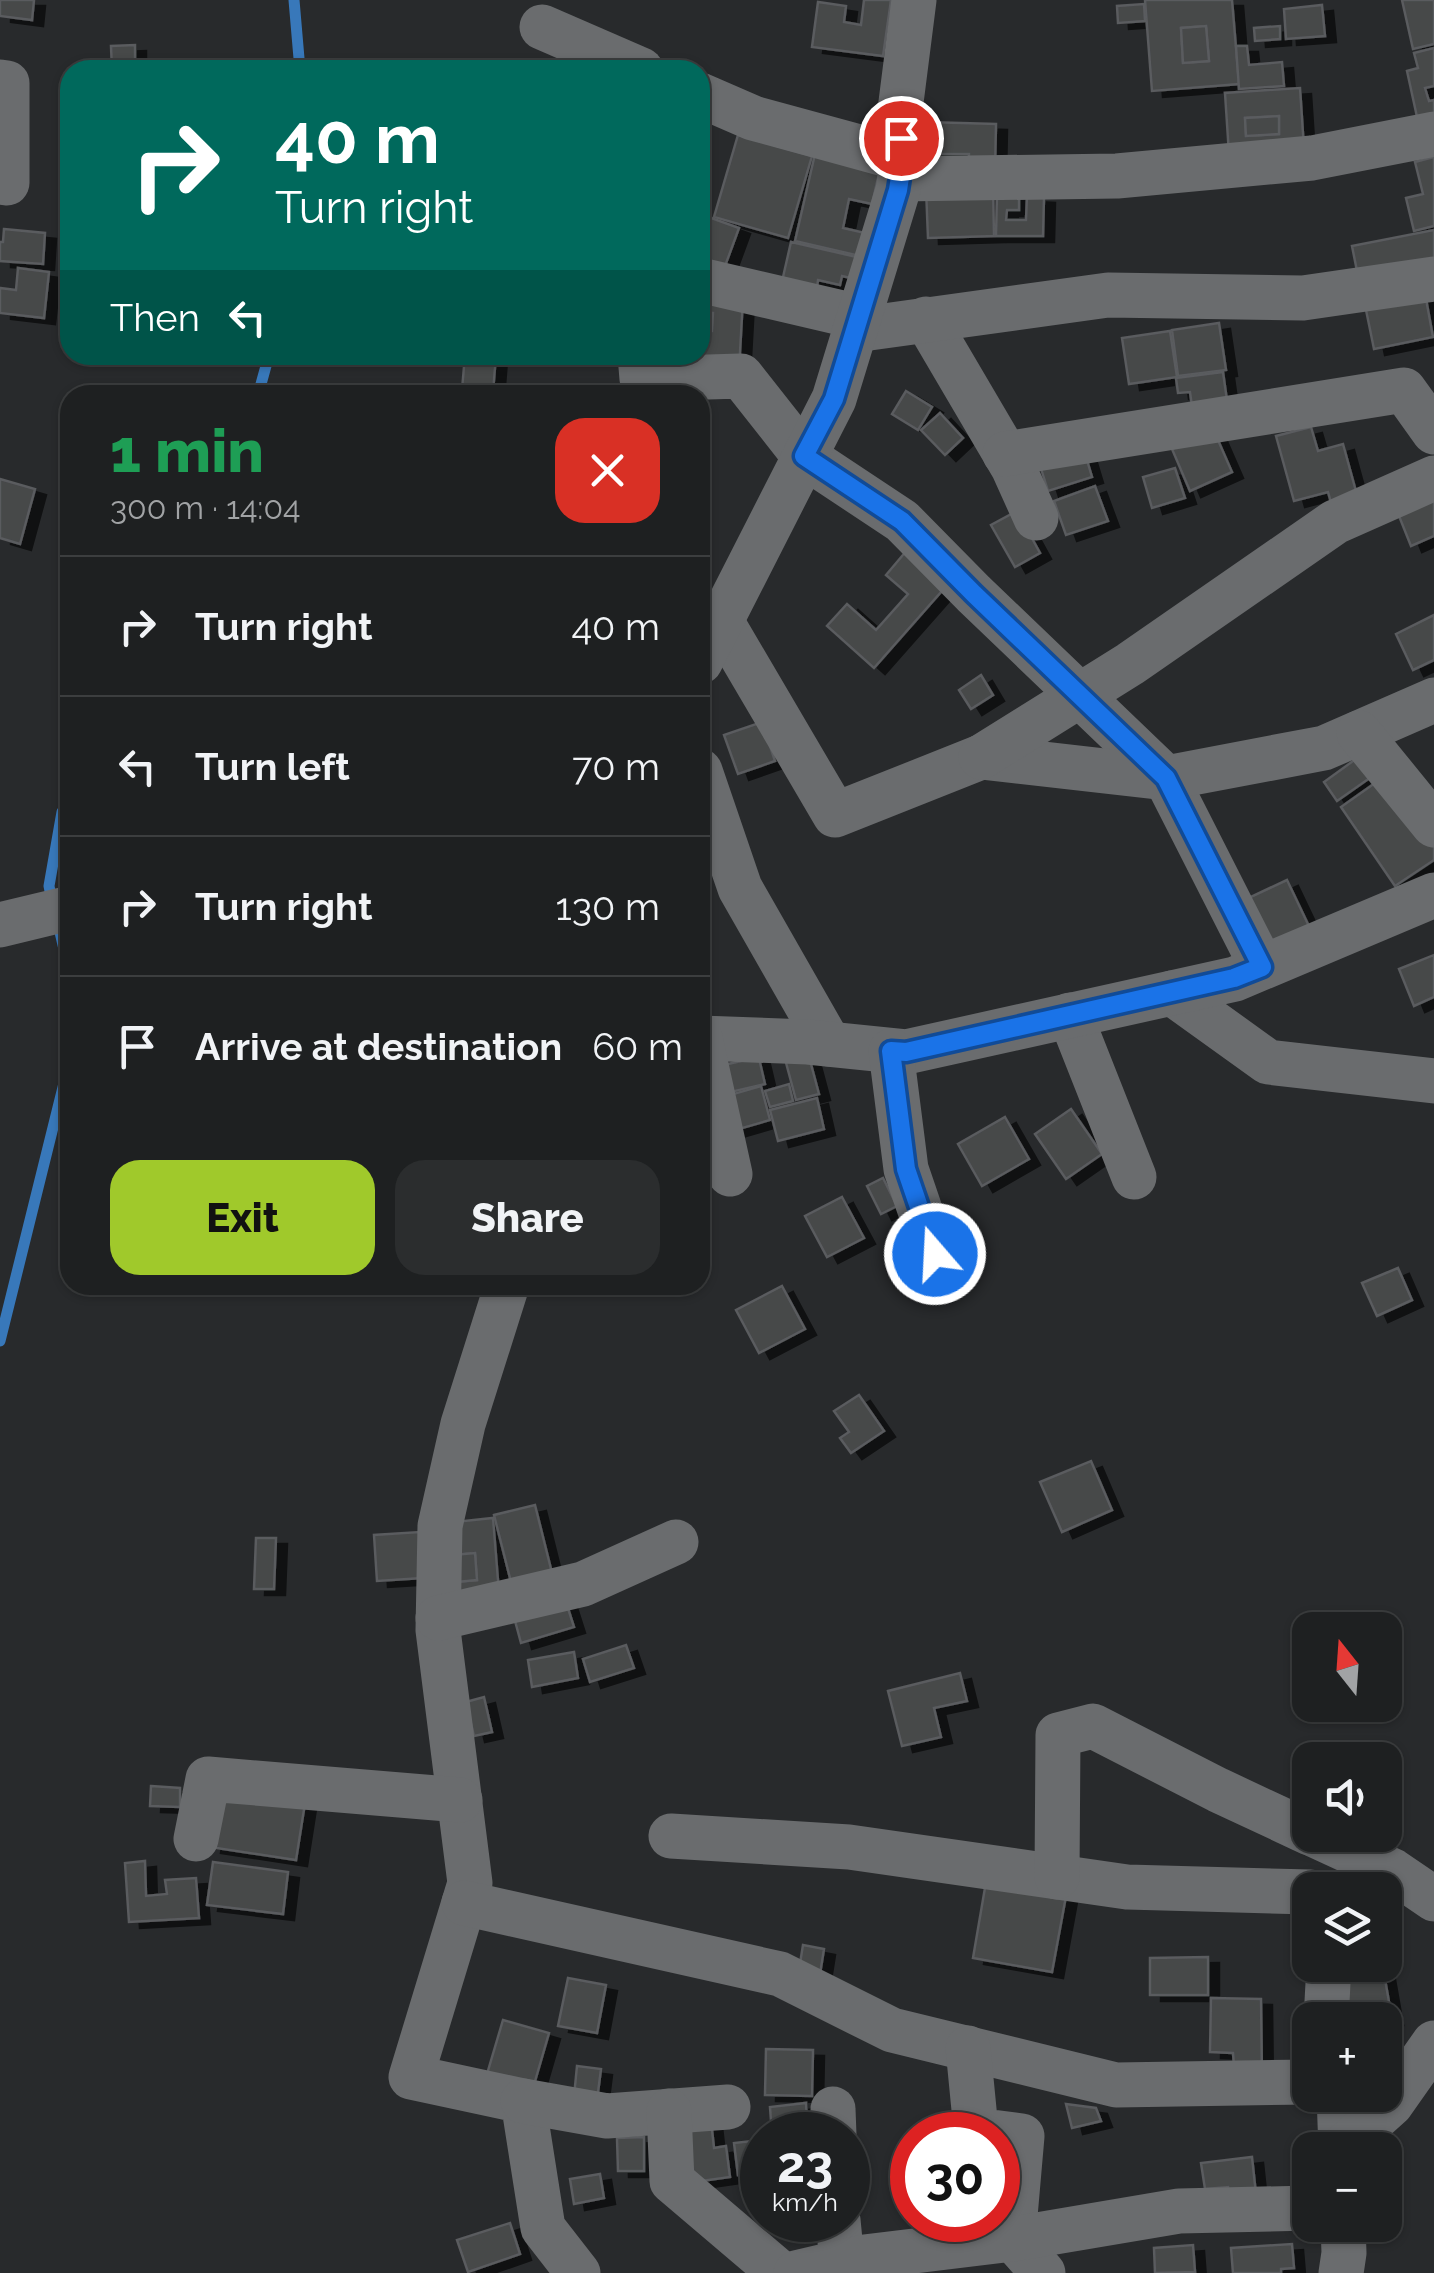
<!DOCTYPE html>
<html lang="en">
<head>
<meta charset="utf-8">
<style>
	:root { --surface:#1e2021; --page:#2b2d2e; --text:#f1f3f6; --muted:#a1a3a5; --line:#3c3e3f; --accent:#a0c92b }
	body { margin:0; font-family:Raleway,sans-serif; background:var(--page); color:var(--text); height:100vh; display:flex; flex-direction:column; font-size:38px; white-space:nowrap }
	* { box-sizing:border-box; margin:0 }
	p { font-size:32px; color:var(--muted) }
	.icon { flex:none; width:55px; height:55px; fill:none; stroke:currentColor; stroke-width:2; stroke-linecap:round; stroke-linejoin:round }
	.map { position:relative; flex:1; overflow:hidden }
	.side { position:absolute; left:60px; top:385px; width:650px; height:910px; display:flex; flex-direction:column; background:var(--surface); border-radius:30px; box-shadow:0 2px 8px #0004,0 0 0 2px var(--line) }
	.side>* { flex:none }
	.hud { position:absolute; left:60px; top:60px; width:650px; height:305px; border-radius:30px; box-shadow:0 2px 8px #0004,0 0 0 2px var(--line); background:#00695c; color:#fff; overflow:hidden }
	.needle { width:65px; rotate:343deg }
	.fabs { position:absolute; left:1292px; top:1612px; display:grid; gap:20px }
	.fabs a { display:grid; place-items:center; width:110px; height:110px; border-radius:20px; background:var(--surface); box-shadow:0 2px 8px #0004,0 0 0 2px var(--line); font-size:50px }
	.speed { position:absolute; left:740px; top:2112px; display:flex; gap:20px; font-size:50px; font-weight:700; text-align:center }
	.speed>* { display:grid; place-content:center; width:130px; height:130px; border-radius:50%; background:var(--surface); box-shadow:0 2px 8px #0004,0 0 0 2px var(--line); line-height:1 }
	.speed small { font-size:25px; font-weight:400 }
	.speed .limit { border:15px solid #d22; background:#fff; color:#111 }
	.pin { position:absolute; display:grid; place-items:center; width:85px; height:85px; color:#fff; margin:-42px; border:5px solid #fff; border-radius:50%; box-shadow:0 2px 10px #0007 }
	.me { position:absolute; width:110px; margin:-55px; rotate:341deg; stroke-linejoin:round; filter:drop-shadow(0 0 8px #0008) }
	.turn { display:flex; align-items:center; gap:35px; height:210px; padding:0 50px; font-size:45px }
	.turn .icon { width:130px; height:130px; stroke-width:2.5 }
	.turn b { display:block; font-size:70px; line-height:85px }
	.then { display:flex; align-items:center; height:95px; padding:0 50px; background:#0003; gap:20px; font-size:38px }
	.round { display:grid; place-items:center; flex:none; width:105px; height:105px; border-radius:30px; background:var(--page) }
	.head { display:flex; align-items:center; justify-content:space-between; height:170px; padding:0 50px }
	h1 { font-size:60px; font-weight:800; line-height:75px; color:#1e9e55 }
	.button { display:flex; gap:20px; margin-top:auto; padding:20px 50px }
	.button a { flex:1; height:115px; border-radius:30px; background:var(--accent); color:#111; font-size:40px; font-weight:800; line-height:115px; text-align:center }
	.button a+a { background:var(--page); color:var(--text) }
	ul { padding:0; list-style:none }
	li { display:flex; align-items:center; gap:30px; height:140px; padding:0 50px; border-top:2px solid var(--line) }
	li div { flex:1 }
	li b { display:block; font-size:38px }
	li em { font-style:normal }
	.map>svg:first-child { display:block }
</style>
</head>
<body>
<div class="map">
<svg width="1434" height="2273" viewBox="0 0 1434 2273">
	<defs>
		<filter id="shadow"><feDropShadow dx="11" dy="6" stdDeviation="0" flood-color="#0009"/></filter>
	</defs>
	<rect width="100%" height="100%" fill="#282a2c"/>
	<g fill="none" stroke-linecap="round" stroke-linejoin="round">
		<g stroke="#3878ba" stroke-width="11">
			<path d="M294 0 300 70"/>
			<path d="M258 395 269 355"/>
			<path d="M52 901 49 886 62 812 70 804"/>
			<path d="M57 919 69 971 70 1048"/>
			<path d="M0 1341 70 1059"/>
		</g>
	</g>
	<g fill="#46484a" stroke="#5a5b5e" stroke-width="2.5" fill-rule="evenodd" filter="url(#shadow)">
		<path d="M0 0H34L32 20 0 16Z"/>
		<path d="M864 0H891L883 56 812 47 818 2 846 6 844 22 861 25Z"/>
		<path d="M1145 0H1232L1239 84 1152 91ZM1206 26 1209 61 1183 63 1181 28Z"/>
		<path d="M1402 0H1434V44L1413 49Z"/>
		<path d="M1144 4 1145 21 1118 23 1117 6Z"/>
		<path d="M1322 5 1325 36 1286 39 1284 9Z"/>
		<path d="M1206 26 1209 61 1183 63 1181 28Z"/>
		<path d="M1280 26V39L1255 41 1254 28Z"/>
		<path d="M135 45V70H112L111 46Z"/>
		<path d="M1236 46H1247L1249 65 1282 62 1284 86 1239 89Z"/>
		<path d="M1434 48V86L1425 88 1429 101 1434 100V123L1419 126 1407 71 1418 68 1414 53Z"/>
		<path d="M1300 88 1304 149 1229 154 1225 93ZM1279 116V134L1246 136 1245 118Z"/>
		<path d="M1279 116V134L1246 136 1245 118Z"/>
		<path d="M925 122 996 124 995 169 969 168V154H936V166H923Z"/>
		<path d="M738 135 812 156 788 238 714 217Z"/>
		<path d="M815 154 880 169 872 204 849 199 843 228 865 233 860 256 795 241Z"/>
		<path d="M1434 157V226L1414 231 1406 198 1423 194 1415 162Z"/>
		<path d="M993 185 994 236 928 238 926 188Z"/>
		<path d="M997 194 1019 195V210H1007L1006 220H1026L1027 196 1044 197 1043 236H996Z"/>
		<path d="M703 215 739 228 721 277 700 269V223Z"/>
		<path d="M4 229 45 233 43 264 0 261V242H3Z"/>
		<path d="M1434 230V266L1359 281 1352 246Z"/>
		<path d="M791 242 861 258 855 279 842 276 840 285 818 280 816 294 781 286Z"/>
		<path d="M18 268 49 272 44 318 0 313V288L16 290Z"/>
		<path d="M1424 288 1433 337 1374 349 1364 300Z"/>
		<path d="M700 295 743 298 739 370 646 355H700V330L712 331 713 313 700 312Z"/>
		<path d="M1219 323 1226 370 1178 376 1172 330Z"/>
		<path d="M1170 331 1177 377 1129 384 1122 338Z"/>
		<path d="M465 355H496L493 392 462 390Z"/>
		<path d="M1223 372 1229 415 1194 420 1190 392 1178 393 1176 378Z"/>
		<path d="M906 391 932 407 918 430 892 414Z"/>
		<path d="M940 413 963 438 945 455 921 430Z"/>
		<path d="M1311 427 1318 451 1343 444 1360 506 1334 513 1328 492 1294 501 1276 436Z"/>
		<path d="M1214 431 1232 472 1190 491 1172 449Z"/>
		<path d="M1083 447 1092 477 1048 491 1039 462Z"/>
		<path d="M1175 468 1185 498 1152 508 1143 477Z"/>
		<path d="M0 479 35 489 20 544 0 538Z"/>
		<path d="M1095 486 1108 521 1066 535 1054 501Z"/>
		<path d="M1434 500V536L1411 546 1399 516Z"/>
		<path d="M1017 511 1040 553 1015 567 991 525Z"/>
		<path d="M908 549 948 584 874 668 827 626 847 604 876 630 908 594 886 575Z"/>
		<path d="M1434 615V660L1413 670 1396 634Z"/>
		<path d="M981 675 993 695 971 709 959 690Z"/>
		<path d="M762 722 775 761 738 774 724 735Z"/>
		<path d="M1360 756 1374 775 1337 801 1324 782Z"/>
		<path d="M1385 776 1434 847V860L1395 886 1341 807Z"/>
		<path d="M1287 880 1315 939 1269 960 1242 901Z"/>
		<path d="M1434 955V997L1414 1006 1399 969Z"/>
		<path d="M757 1050 765 1084 722 1094 715 1067 741 1061Z"/>
		<path d="M808 1053 819 1094 796 1100 785 1059Z"/>
		<path d="M789 1084 793 1101 770 1107 765 1091Z"/>
		<path d="M761 1086 770 1120 725 1133 716 1099Z"/>
		<path d="M817 1098 824 1129 778 1141 770 1110Z"/>
		<path d="M1071 1109 1102 1154 1066 1179 1035 1134Z"/>
		<path d="M1005 1117 1029 1159 982 1186 958 1144Z"/>
		<path d="M883 1178 897 1206 881 1214 867 1186Z"/>
		<path d="M842 1197 864 1238 827 1257 805 1216Z"/>
		<path d="M1398 1268 1412 1300 1377 1316 1362 1283Z"/>
		<path d="M782 1286 805 1329 759 1353 736 1310Z"/>
		<path d="M859 1395 884 1431 851 1453 840 1438 849 1432 834 1411Z"/>
		<path d="M1091 1461 1112 1510 1062 1532 1040 1482Z"/>
		<path d="M535 1505 553 1577 512 1586 494 1515Z"/>
		<path d="M493 1518 499 1593 451 1597 445 1523ZM475 1553 477 1580 456 1582 454 1555Z"/>
		<path d="M420 1532 422 1578 377 1581 374 1535Z"/>
		<path d="M256 1538H276L274 1589H254Z"/>
		<path d="M475 1553 477 1580 456 1582 454 1555Z"/>
		<path d="M566 1602 574 1627 521 1643 514 1617Z"/>
		<path d="M626 1645 634 1668 590 1682 583 1659Z"/>
		<path d="M574 1652 578 1678 532 1687 528 1660Z"/>
		<path d="M960 1673 967 1701 934 1708 941 1737 902 1746 888 1691Z"/>
		<path d="M484 1697 492 1732 474 1736 466 1702Z"/>
		<path d="M151 1786 180 1788V1807L150 1806Z"/>
		<path d="M219 1789 305 1803 296 1860 210 1847Z"/>
		<path d="M145 1861 146 1896 167 1894 165 1880 196 1878 199 1918 129 1922 125 1863Z"/>
		<path d="M213 1862 288 1872 283 1914 207 1905Z"/>
		<path d="M986 1882 1066 1896 1052 1972 973 1958Z"/>
		<path d="M803 1945 824 1949 820 1974 799 1970Z"/>
		<path d="M1208 1957V1995H1150V1958Z"/>
		<path d="M1383 1968 1392 2019 1361 2020 1358 2002 1343 2005 1338 1976Z"/>
		<path d="M568 1978 606 1985 597 2033 558 2026Z"/>
		<path d="M1211 1998 1261 1999 1262 2078 1235 2080 1233 2053 1210 2052Z"/>
		<path d="M503 2020 549 2033 531 2095 485 2081Z"/>
		<path d="M766 2049 813 2050 812 2096 765 2095Z"/>
		<path d="M577 2066 601 2069 597 2100 574 2097Z"/>
		<path d="M806 2103 807 2123 789 2124 790 2135H772L770 2107Z"/>
		<path d="M1066 2104 1096 2108 1101 2121 1072 2128Z"/>
		<path d="M711 2121 714 2148 726 2146 730 2177 694 2182 686 2124Z"/>
		<path d="M644 2137V2171H618L617 2138Z"/>
		<path d="M762 2140V2172L738 2175 734 2143Z"/>
		<path d="M1252 2157 1257 2204 1230 2207 1228 2187 1205 2189 1201 2163Z"/>
		<path d="M600 2174 604 2198 574 2204 570 2179Z"/>
		<path d="M510 2223 520 2254 468 2272 457 2240Z"/>
		<path d="M1292 2244 1294 2268 1281 2269V2273H1233L1231 2248Z"/>
		<path d="M1193 2245 1195 2272 1155 2273 1154 2248Z"/>
	</g>
	<g fill="none" stroke-linecap="round" stroke-linejoin="round">
		<g stroke="#6a6c6e" stroke-width="45">
			<path d="M542 27 641 70"/>
			<path d="M0 82 7 83V183L0 182"/>
			<path d="M700 95 753 118 903 159"/>
			<path d="M900 179 1117 176 1312 158 1434 134"/>
			<path d="M700 280 859 317"/>
			<path d="M926 319 1013 467 1036 518"/>
			<path d="M855 330 1108 295 1303 298 1434 279"/>
			<path d="M640 355 642 379 741 376 804 456 902 521 974 594 1166 778 1262 967"/>
			<path d="M1005 454 1404 390 1434 432"/>
			<path d="M721 621 835 815 981 757 1166 778 1324 748 1434 700"/>
			<path d="M700 662 834 399 898 190 903 159 899 118 914 0"/>
			<path d="M1359 733 1434 825"/>
			<path d="M981 757 1130 664 1335 522 1434 478"/>
			<path d="M700 771 740 888 829 1044"/>
			<path d="M0 925 70 908"/>
			<path d="M1172 993 1268 1062 1434 1081"/>
			<path d="M1070 1015 1134 1177"/>
			<path d="M700 1038 808 1042 906 1052 1235 979 1434 895"/>
			<path d="M700 1038 730 1174"/>
			<path d="M891 1051 906 1169 935 1254"/>
			<path d="M507 1285 463 1424 440 1526 438 1630 470 1883 411 2077 523 2101 543 2228 578 2273"/>
			<path d="M438 1618 583 1584 676 1542"/>
			<path d="M1315 1835 1393 1871 1434 1899"/>
			<path d="M671 1836 849 1847 1127 1887 1310 1892"/>
			<path d="M196 1839 208 1779 460 1800"/>
			<path d="M1057 1877 1058 1735 1093 1726 1218 1790 1310 1833"/>
			<path d="M464 1903 780 1974 892 2030 1116 2085 1310 2082"/>
			<path d="M1326 2020 1329 1965"/>
			<path d="M968 2048 976 2130 1022 2136 1013 2239 1043 2273"/>
			<path d="M1339 2095 1341 2150"/>
			<path d="M523 2101 607 2116 728 2107"/>
			<path d="M833 2109 834 2135"/>
			<path d="M669 2111 672 2181 780 2273"/>
			<path d="M1341 2149 1391 2104 1434 2043"/>
			<path d="M838 2220 842 2262"/>
			<path d="M796 2273 864 2257 1013 2239 1179 2211 1310 2208"/>
			<path d="M1341 2273 1344 2253 1343 2225"/>
		</g>
	</g>
	<g fill="none" stroke-linecap="round" stroke-linejoin="round">
		<g stroke="#114b97" stroke-width="25">
			<path id="route" d="M901 138 903 158 898 190 834 399 804 456 902 521 974 594 1166 778 1262 967 1234 978 906 1052 891 1051 906 1169 935 1254"/>
		</g>
		<use href="#route" stroke="#1a73e8" stroke-width="18"/>
	</g>
</svg>
<div class="fabs">
<a><svg class="needle" viewBox="-14 -14 28 28"><path d="M0-13l5 13h-10z" fill="#e53935"/><path d="M0 13l5-13h-10z" fill="#a1a3a5"/></svg></a>
<a><svg class="icon" aria-label="sound" viewBox="0 0 24 24"><path d="M4 9h4l5-4v14l-5-4H4zM17 9q2 3 0 6"/></svg></a>
<a><svg class="icon" aria-label="layers" viewBox="0 0 24 24"><path d="M12 4l9 5-9 5-9-5zM3 14l9 5 9-5"/></svg></a>
<a>+</a>
<a>−</a>
</div>
<div class="speed"><div>23<small>km/h</small></div><div class="limit">30</div></div>
<div class="pin" style="left:901px;top:138px;background:#d93025"><svg class="icon" aria-label="arrive" viewBox="0 0 24 24"><path d="M6 21V4h12l-3 4 3 4H6"/></svg></div>
<svg class="me" style="left:935px;top:1254px" viewBox="-20 -20 40 40"><circle r="17" fill="#1a73e8" stroke="#fff" stroke-width="3"/><path d="M0-11L8 9 0 5-8 9z" fill="#fff"/></svg>
<div class="hud">
<div class="turn"><svg class="icon" aria-label="right" viewBox="0 0 24 24"><path d="M7 20v-9h11M14 6l5 5-5 5"/></svg><div><b>40 m</b>Turn right</div></div>
<div class="then">Then<svg class="icon" aria-label="left" viewBox="0 0 24 24"><path d="M17 20v-9H6M10 6l-5 5 5 5"/></svg></div>
</div>
<section class="side">
<div class="head"><div><h1>1 min</h1><p>300 m · 14:04</p></div><a class="round" style="background:#d93025;color:#fff"><svg class="icon" aria-label="close" viewBox="0 0 24 24"><path d="M6 6l12 12M18 6L6 18"/></svg></a></div>
<ul>
<li><svg class="icon" aria-label="right" viewBox="0 0 24 24"><path d="M7 20v-9h11M14 6l5 5-5 5"/></svg><div><b>Turn right</b></div><em>40 m</em></li>
<li><svg class="icon" aria-label="left" viewBox="0 0 24 24"><path d="M17 20v-9H6M10 6l-5 5 5 5"/></svg><div><b>Turn left</b></div><em>70 m</em></li>
<li><svg class="icon" aria-label="right" viewBox="0 0 24 24"><path d="M7 20v-9h11M14 6l5 5-5 5"/></svg><div><b>Turn right</b></div><em>130 m</em></li>
<li><svg class="icon" aria-label="arrive" viewBox="0 0 24 24"><path d="M6 21V4h12l-3 4 3 4H6"/></svg><div><b>Arrive at destination</b></div><em>60 m</em></li>
</ul>
<div class="button"><a>Exit</a><a>Share</a></div>
</section>
</div>
</body>
</html>
